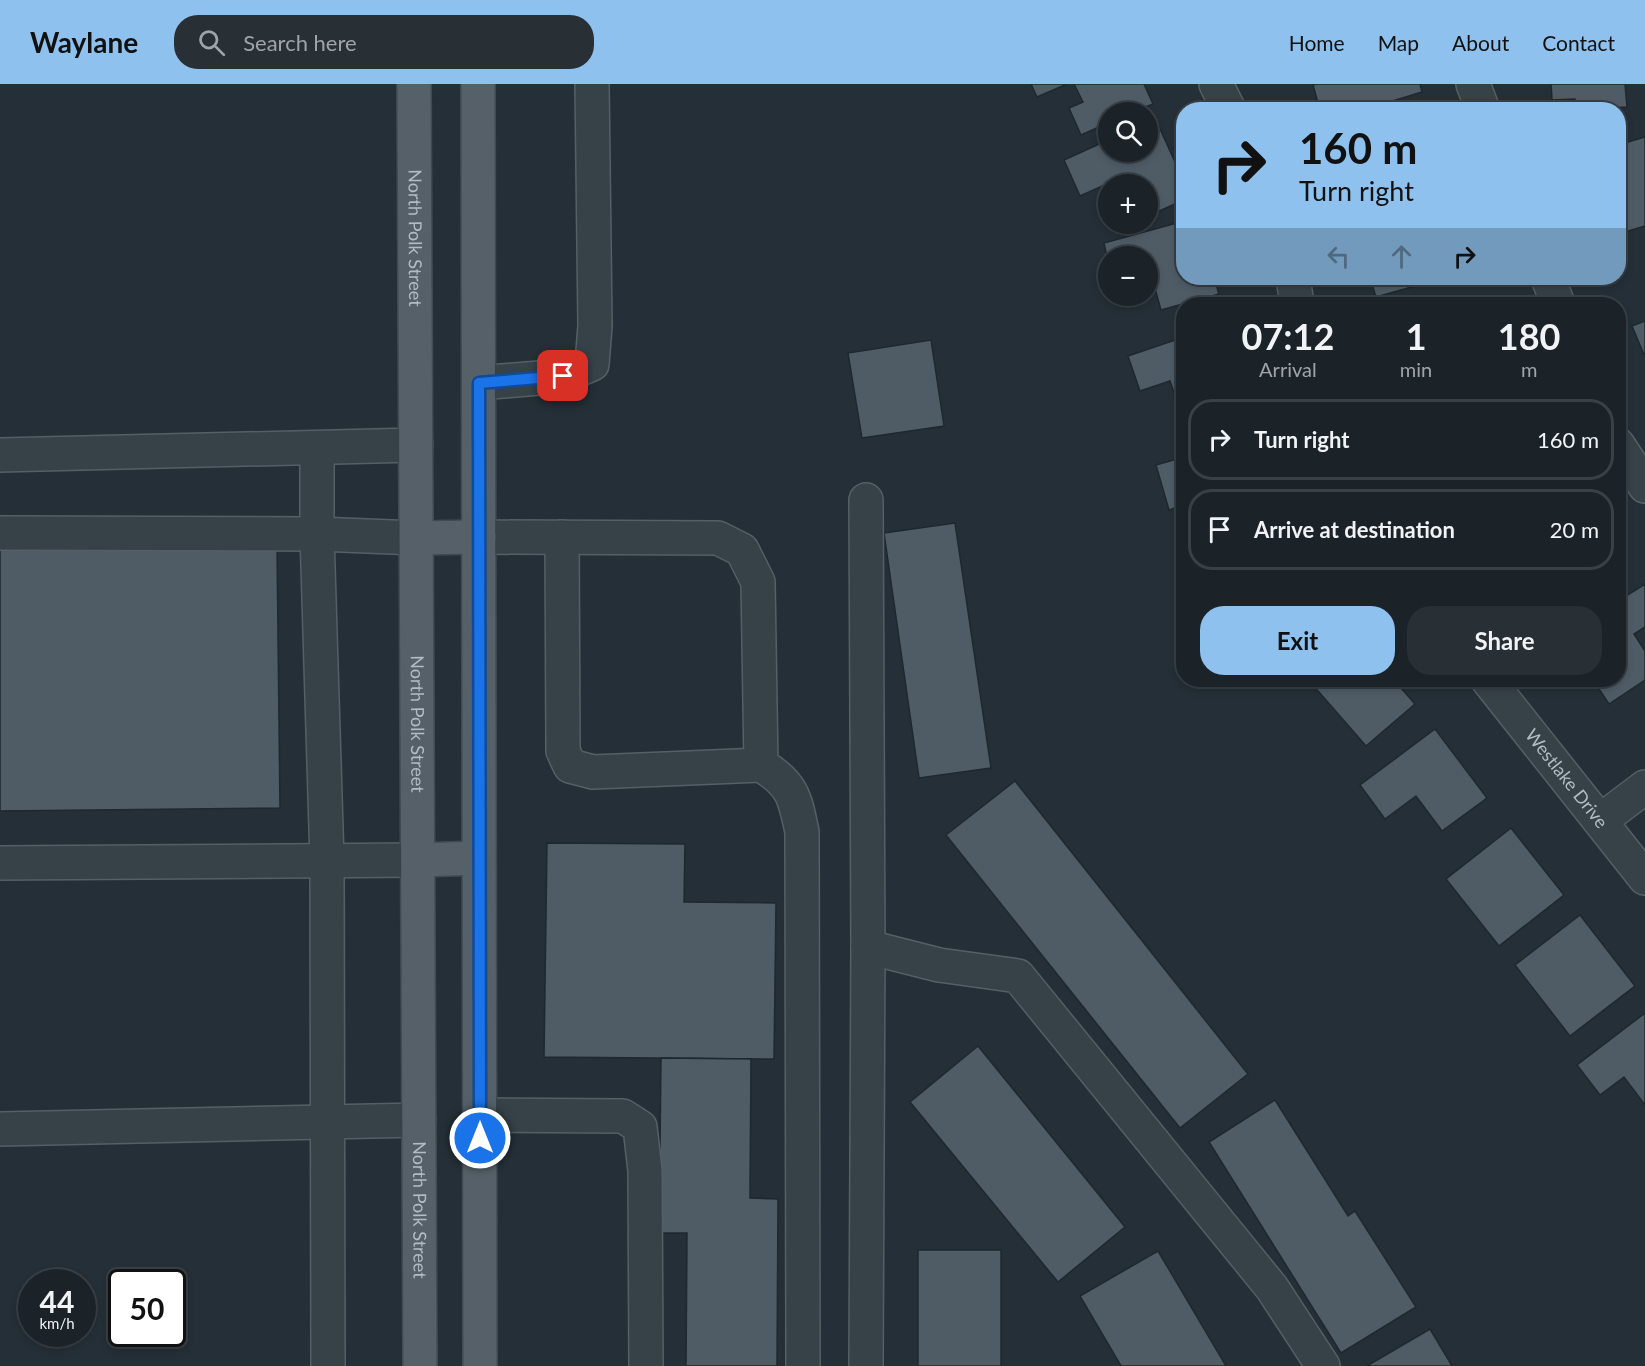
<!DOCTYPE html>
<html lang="en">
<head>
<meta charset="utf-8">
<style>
	:root { --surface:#1b2329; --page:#282f35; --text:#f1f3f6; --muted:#a0a4a8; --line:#394046; --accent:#8ec1ed }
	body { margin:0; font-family:Lato,sans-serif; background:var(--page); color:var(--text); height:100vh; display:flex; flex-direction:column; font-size:22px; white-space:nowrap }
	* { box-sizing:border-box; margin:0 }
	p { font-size:20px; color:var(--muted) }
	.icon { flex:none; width:33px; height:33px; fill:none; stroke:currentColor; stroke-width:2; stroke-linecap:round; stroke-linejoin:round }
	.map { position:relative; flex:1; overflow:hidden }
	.drawer { position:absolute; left:1176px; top:213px; width:450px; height:390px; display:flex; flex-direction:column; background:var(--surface); border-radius:24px; box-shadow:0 3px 9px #0003,0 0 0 2px var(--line) }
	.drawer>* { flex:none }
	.banner { position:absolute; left:1176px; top:18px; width:450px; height:183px; border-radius:24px; box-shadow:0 3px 9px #0003,0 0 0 2px var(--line); background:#8ec1ed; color:#111; overflow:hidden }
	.buttons { position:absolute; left:1098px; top:18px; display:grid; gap:12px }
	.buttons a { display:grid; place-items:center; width:60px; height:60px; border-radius:50%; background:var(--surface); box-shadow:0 3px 9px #0003,0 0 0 2px var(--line); font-size:30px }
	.speed { position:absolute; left:18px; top:1185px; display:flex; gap:12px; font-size:30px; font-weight:700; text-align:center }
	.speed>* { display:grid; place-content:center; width:78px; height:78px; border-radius:50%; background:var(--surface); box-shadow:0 3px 9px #0003,0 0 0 2px var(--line); line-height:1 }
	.speed small { font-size:15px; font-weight:400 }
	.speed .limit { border:3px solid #111; border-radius:9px; background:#fff; color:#111 }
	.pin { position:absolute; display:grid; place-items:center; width:51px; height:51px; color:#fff; margin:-26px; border-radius:12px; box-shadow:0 3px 9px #0006 }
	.me { position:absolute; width:66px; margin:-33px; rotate:0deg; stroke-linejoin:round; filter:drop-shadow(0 0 4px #0008) }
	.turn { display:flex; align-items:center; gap:21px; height:126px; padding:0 24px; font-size:27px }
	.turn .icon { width:78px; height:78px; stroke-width:2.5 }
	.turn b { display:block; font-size:42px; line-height:51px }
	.lanes { display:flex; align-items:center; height:57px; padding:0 24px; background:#0003; justify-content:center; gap:30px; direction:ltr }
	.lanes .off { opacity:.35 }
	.eta { display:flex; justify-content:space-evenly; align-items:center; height:102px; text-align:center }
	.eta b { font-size:36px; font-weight:700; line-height:42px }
	.action { display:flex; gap:12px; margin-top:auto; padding:12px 24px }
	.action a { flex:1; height:69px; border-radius:24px; background:var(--accent); color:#111; font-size:24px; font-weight:700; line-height:69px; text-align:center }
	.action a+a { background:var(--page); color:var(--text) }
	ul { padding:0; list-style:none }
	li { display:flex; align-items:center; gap:18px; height:81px; margin:0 12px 9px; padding:0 12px; border:3px solid var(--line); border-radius:24px }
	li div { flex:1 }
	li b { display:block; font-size:22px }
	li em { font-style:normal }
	header { display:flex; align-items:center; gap:36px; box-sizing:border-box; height:84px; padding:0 30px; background:var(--accent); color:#111 }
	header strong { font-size:28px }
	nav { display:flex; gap:33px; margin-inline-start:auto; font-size:21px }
	.search { width:420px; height:54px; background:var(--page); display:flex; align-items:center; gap:15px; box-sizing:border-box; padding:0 21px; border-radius:24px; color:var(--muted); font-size:22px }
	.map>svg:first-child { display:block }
</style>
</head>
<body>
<header>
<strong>Waylane</strong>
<div class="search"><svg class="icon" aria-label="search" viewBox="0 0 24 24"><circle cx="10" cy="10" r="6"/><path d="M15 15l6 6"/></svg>Search here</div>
<nav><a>Home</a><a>Map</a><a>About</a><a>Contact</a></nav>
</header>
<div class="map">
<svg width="1645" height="1282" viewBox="0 0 1645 1282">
	<rect width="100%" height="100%" fill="#242f37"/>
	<g fill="#4f5c66" stroke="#1e282f" stroke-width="1.5">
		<path d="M1031 0H1067L1037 13Z"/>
		<path d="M1074 0H1144L1153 20 1133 28H1108V39L1081 51 1069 24 1083 18Z"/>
		<path d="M1317 0H1420L1422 8 1386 19 1388 26H1320L1313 1Z"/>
		<path d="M1551 0H1625L1627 23 1575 26V15L1552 16Z"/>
		<path d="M1156 36 1184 98V116L1148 132V100L1109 99 1080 112 1064 76 1108 56V68H1148V39Z"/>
		<path d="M1645 53V142L1618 150V61Z"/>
		<path d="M1184 137V194H1214L1219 210 1161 226 1150 187H1148V172H1108V177L1104 159Z"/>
		<path d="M1370 194H1424L1426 199 1376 213Z"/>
		<path d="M1645 237V273L1632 242Z"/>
		<path d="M1184 253V337L1170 297 1140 307 1128 272Z"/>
		<path d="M931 256 944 342 862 354 848 269Z"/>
		<path d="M1184 373V421L1169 426 1156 381Z"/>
		<path d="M955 439 991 684 919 694 884 449Z"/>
		<path d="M277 461 280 724 0 727V464Z"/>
		<path d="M1645 500V543L1634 550 1645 567V596L1609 620 1593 596H1618V517Z"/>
		<path d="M1318 596H1394L1415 620 1366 662 1312 600Z"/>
		<path d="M1435 645 1487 714 1442 747 1416 712 1385 735 1360 701Z"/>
		<path d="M1015 697 1248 990 1180 1044 946 751Z"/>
		<path d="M1511 744 1564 811 1499 862 1446 795Z"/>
		<path d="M547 759 685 760 684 818 776 819 774 975 544 973Z"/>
		<path d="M1580 831 1635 902 1570 952 1515 881Z"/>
		<path d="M1645 929V1021L1624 993 1600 1011 1577 981Z"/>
		<path d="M978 962 1125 1143 1058 1198 910 1018Z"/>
		<path d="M661 974 751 975 750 1114 778 1115 777 1282H686L687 1149H659Z"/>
		<path d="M1275 1016 1348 1132 1355 1127 1416 1223 1341 1269 1209 1058Z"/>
		<rect x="918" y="1166" width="83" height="116"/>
		<path d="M1158 1167 1226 1282H1121L1080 1212Z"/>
		<path d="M1430 1245 1452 1282H1367Z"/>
	</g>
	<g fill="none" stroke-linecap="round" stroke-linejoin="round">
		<g stroke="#555f66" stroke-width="36">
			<g id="minor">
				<path d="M1216 0 1229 26"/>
				<path d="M1473 0 1483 26"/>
				<path d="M1293 194 1297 220"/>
				<path d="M1548 194 1558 220"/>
				<path d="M479 299 563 292 592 280 595 242 592 0"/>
				<path d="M1618 361 1645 402"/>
				<path d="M317 364V450L417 454"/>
				<path d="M0 371 416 361"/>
				<path d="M0 449 317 450 327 777 328 1282"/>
				<path d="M479 453 718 454 742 466 758 498 761 681C793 700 795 714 802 748L803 1282"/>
				<path d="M562 453 563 667 570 682 593 688 761 681"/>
				<path id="s1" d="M1488 596 1645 794"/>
				<path d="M1600 737 1645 703"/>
				<path d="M0 779 418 776"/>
				<path d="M868 863 939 881 1018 892 1272 1204 1323 1282"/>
				<path d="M480 1031 623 1032 640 1043 645 1087 646 1282"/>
				<path d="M0 1045 419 1036"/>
				<path d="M866 1282 868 863 866 416"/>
			</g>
		</g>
		<g stroke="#404a51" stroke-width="36">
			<g id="major">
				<path id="s2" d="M414 0 420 1282"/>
				<path d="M478 0 480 1282"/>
				<path d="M417 454 479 453"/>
				<path d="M418 776 479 774"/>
			</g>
		</g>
		<use href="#minor" stroke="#374148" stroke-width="33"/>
		<use href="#major" stroke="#556068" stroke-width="33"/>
	</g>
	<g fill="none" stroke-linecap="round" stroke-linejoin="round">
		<g stroke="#114b97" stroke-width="15">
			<path id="route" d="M480 1054 479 299 563 292"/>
		</g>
		<use href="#route" stroke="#1a73e8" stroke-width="10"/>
	</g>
	<g text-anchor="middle" stroke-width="5" stroke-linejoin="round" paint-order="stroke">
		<g font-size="18" fill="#b2bcc4" stroke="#1c262d">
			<text dy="6" stroke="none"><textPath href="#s2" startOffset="154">North Polk Street</textPath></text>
			<text dy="6" stroke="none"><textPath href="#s2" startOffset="640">North Polk Street</textPath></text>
			<text dy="6" stroke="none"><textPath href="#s1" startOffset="126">Westlake Drive</textPath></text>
			<text dy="6" stroke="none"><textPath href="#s2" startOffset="1126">North Polk Street</textPath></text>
		</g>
	</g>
</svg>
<div class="buttons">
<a><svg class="icon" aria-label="search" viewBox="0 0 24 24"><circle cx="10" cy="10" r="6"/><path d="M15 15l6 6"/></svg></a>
<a>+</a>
<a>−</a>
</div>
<div class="speed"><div>44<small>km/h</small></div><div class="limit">50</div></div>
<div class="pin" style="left:563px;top:292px;background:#d93025"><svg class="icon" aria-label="arrive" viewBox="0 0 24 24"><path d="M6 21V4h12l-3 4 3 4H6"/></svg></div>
<svg class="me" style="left:480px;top:1054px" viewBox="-20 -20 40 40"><circle r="17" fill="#1a73e8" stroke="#fff" stroke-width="3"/><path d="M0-11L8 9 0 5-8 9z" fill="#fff"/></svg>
<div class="banner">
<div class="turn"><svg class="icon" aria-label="right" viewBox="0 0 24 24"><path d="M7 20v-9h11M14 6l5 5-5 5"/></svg><div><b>160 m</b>Turn right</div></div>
<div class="lanes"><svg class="icon off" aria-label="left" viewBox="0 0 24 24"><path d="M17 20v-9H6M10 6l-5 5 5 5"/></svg><svg class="icon off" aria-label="ahead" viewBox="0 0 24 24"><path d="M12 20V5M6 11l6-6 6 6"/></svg><svg class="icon" aria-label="right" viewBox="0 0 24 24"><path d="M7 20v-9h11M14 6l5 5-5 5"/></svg></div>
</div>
<section class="drawer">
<div class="eta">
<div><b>07:12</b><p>Arrival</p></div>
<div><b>1</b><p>min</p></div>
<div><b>180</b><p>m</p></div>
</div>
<ul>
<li><svg class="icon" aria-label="right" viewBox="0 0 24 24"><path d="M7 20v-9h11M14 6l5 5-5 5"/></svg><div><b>Turn right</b></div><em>160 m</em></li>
<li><svg class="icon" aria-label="arrive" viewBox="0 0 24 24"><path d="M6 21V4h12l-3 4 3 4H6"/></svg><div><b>Arrive at destination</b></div><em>20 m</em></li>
</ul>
<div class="action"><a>Exit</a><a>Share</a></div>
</section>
</div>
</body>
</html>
